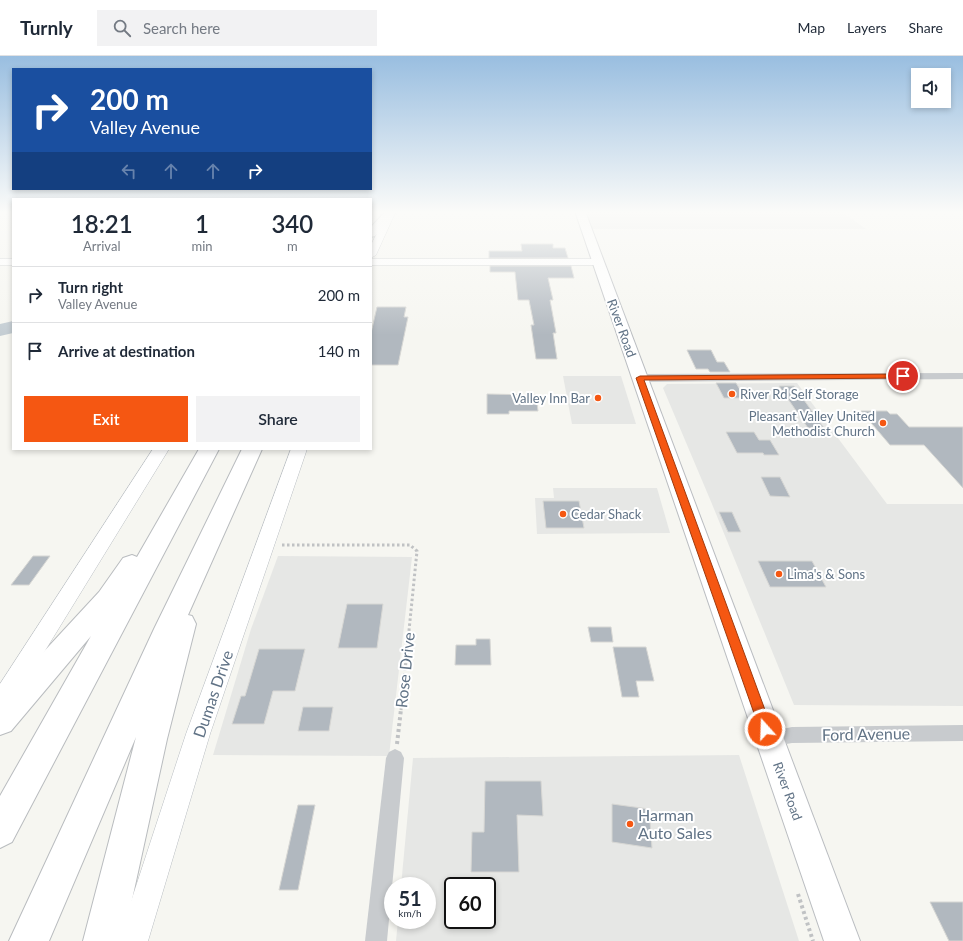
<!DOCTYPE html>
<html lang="en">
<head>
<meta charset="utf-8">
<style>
	:root { --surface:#fff; --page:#f2f2f3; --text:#1f2937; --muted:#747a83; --line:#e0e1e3; --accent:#f55712 }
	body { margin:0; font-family:Lato,sans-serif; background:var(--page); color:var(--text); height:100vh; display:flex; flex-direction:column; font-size:15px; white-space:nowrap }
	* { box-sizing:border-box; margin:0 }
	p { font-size:13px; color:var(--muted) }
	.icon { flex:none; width:22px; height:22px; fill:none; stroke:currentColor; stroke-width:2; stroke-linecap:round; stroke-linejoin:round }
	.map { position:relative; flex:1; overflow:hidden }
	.sheet { position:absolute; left:12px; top:142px; width:360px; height:252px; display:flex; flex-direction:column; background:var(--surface); border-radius:0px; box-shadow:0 2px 6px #0003 }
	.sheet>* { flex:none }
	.guide { position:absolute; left:12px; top:12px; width:360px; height:122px; border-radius:0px; box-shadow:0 2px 6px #0003; background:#1a4fa0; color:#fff; overflow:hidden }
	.tools { position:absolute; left:911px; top:12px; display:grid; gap:8px }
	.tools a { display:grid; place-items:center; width:40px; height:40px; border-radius:0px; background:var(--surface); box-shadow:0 2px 6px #0003; font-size:20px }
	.speed { position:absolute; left:384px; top:821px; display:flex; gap:8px; font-size:20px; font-weight:700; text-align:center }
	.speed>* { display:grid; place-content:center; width:52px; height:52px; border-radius:50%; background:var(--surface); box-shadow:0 2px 6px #0003; line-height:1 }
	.speed small { font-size:10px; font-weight:400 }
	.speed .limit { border:2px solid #111; border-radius:6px; background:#fff; color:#111 }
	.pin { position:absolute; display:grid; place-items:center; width:34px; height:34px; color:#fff; margin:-17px; border:2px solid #fff; border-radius:50%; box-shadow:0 1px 4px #0007 }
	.me { position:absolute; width:44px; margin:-22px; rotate:340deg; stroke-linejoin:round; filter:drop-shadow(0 0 3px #0008) }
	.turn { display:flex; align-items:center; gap:14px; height:84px; padding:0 12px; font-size:18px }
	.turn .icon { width:52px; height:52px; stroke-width:2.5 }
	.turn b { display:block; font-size:28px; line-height:34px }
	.lanes { display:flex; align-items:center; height:38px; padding:0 12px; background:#0003; justify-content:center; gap:20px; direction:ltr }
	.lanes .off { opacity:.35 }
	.eta { display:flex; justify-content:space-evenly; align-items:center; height:68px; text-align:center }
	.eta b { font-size:24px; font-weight:600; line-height:28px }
	.action { display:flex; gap:8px; margin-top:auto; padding:8px 12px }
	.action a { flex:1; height:46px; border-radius:0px; background:var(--accent); color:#fff; font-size:16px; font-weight:600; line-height:46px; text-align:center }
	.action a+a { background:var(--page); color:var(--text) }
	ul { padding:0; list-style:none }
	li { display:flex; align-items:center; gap:12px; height:56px; padding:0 12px; border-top:1px solid var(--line) }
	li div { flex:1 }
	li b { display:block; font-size:15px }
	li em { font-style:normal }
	header { display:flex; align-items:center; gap:24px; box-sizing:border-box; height:56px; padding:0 20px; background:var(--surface); border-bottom:1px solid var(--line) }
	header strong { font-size:19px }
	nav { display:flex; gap:22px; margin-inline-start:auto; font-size:14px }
	.search { width:280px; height:36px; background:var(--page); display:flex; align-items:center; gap:10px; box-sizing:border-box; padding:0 14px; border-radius:0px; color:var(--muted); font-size:15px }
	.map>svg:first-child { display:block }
</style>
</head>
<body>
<header>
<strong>Turnly</strong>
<div class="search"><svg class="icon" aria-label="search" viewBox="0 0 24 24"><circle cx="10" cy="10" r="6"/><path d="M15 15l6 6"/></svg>Search here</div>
<nav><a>Map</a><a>Layers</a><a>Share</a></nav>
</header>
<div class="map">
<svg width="963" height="885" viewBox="0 0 963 885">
	<rect width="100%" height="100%" fill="#f6f6f1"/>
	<g fill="#e6e7e5" fill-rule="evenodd">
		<path d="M584 155H841L866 173H590Z"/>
		<path d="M563 320H621L636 368H572Z"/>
		<path d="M797 327 887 448H963V650L794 649 712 448 663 332 667 328Z"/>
		<path d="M553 432H657L670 477 537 478 535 442H554Z"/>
		<path d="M278 500 412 501 389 700 213 699 251 573Z"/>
		<path d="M739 699 799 885H396L398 864H427V830H401L413 702ZM453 830H487V864H453Z"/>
	</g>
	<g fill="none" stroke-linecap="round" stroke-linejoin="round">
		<path fill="#c4cdd3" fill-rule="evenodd" d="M13 265V277L0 280V268Z"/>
	</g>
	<g fill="#b1b8bf" stroke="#d7d7d4">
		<path d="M521 188H553V192H565L568 202H489V195H522Z"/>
		<path d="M490 210H571L574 222H548L553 244H550L556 277H553L557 303H536L531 269H534L529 244H518L515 216H490Z"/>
		<path d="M377 251H406L404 261H408L398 309H371V277Z"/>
		<path d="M687 294H711L717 306H724L730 316H710L708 313H696Z"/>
		<path d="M716 327H736L745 342H724Z"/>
		<path d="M779 330H794L824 372H808Z"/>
		<path d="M487 338 536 339 538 355H509V358H487Z"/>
		<path d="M861 355H887L890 358H897L909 371H963V432L924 389H890Z"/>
		<path d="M726 376H754L759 384H770L779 399H764L763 397H737Z"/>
		<path d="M761 421H780L790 441 770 440Z"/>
		<path d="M543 445H579L584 472H546Z"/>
		<path d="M719 456H732L741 476H728Z"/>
		<path d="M33 500H50L29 529H11Z"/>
		<path d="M758 505H812L826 531H770Z"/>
		<path d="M347 548H383L377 592H338Z"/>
		<path d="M588 571H611L613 586H591Z"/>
		<path d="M476 583H490L491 609H455L456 589H476Z"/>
		<path d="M613 591H646L654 625H636L639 641H622Z"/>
		<path d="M259 593H305L295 635H273L264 668H232L241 640H245Z"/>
		<path d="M303 651H333L329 675H298Z"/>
		<path d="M485 725H541L543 760 517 759 519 816H471L472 776H484Z"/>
		<path d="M612 748 649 753 652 792 612 786Z"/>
		<path d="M298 749H315L298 834H279Z"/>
		<path d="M930 846H963V885H949Z"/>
	</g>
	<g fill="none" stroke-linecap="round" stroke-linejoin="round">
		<g stroke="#b9bec3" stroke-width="1">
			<g id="secondary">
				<path d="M388 155H396L376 199 371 202V189Z"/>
				<rect x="0" y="203" width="13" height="6"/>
				<path d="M371 203H598L603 206 598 209H371Z"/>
				<path d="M153 393H169L8 655 0 659V628Z"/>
				<path d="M291 393H307L210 678 148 885H118L186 678Z"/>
			</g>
		</g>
		<g stroke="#babdc1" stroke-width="2">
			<path id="primary" d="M575 155H585L860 885H824Z"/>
		</g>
		<g stroke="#b9bcbf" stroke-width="2">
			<g id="motorway">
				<path d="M386 155H397L375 180 371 181V171Z"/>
				<path d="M199 393H219L12 786 0 792V740L91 580 11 675 0 679V643L99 536 123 502 132 499 137 501Z"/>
				<path d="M242 393H262L188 559 192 560 196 568 167 683 123 885H83L136 681 49 885H9L154 573Z"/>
			</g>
		</g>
		<path stroke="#c0c2c4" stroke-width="3" stroke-dasharray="2.5 2.5" stroke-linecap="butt" d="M282 489H410L417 495 401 654"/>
		<g stroke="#c0c2c4" stroke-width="4" stroke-dasharray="3 3" stroke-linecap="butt">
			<path d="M397 688 401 653"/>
			<path d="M798 838 813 885"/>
		</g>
		<path fill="#c8cbce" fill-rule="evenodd" d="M598 155H653L652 156 599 157Z"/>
		<g fill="#c8cbce" fill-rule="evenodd">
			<path d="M963 669V685L792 687 769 691 763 689 760 683 763 677 792 671Z"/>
			<path d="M395 693 401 696 404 702 387 885H365L386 702 389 696Z"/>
		</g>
		<path fill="#c8cbce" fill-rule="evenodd" d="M963 317V323L640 326 636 324 634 322 636 320 640 318Z"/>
		<use href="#secondary" fill="#fff" fill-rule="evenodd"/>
		<use href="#primary" fill="#fff" fill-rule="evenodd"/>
		<use href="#motorway" fill="#fff" fill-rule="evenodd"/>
	</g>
	<linearGradient id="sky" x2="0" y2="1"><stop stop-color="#99bee0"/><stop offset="0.56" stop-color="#fbfbf9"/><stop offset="1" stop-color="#fbfbf9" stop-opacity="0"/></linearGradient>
	<rect width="963" height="279" fill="url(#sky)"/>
	<path fill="#f55712" stroke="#9f390c" d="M903 318 907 320 906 322 644 324 772 673 770 677 765 679 761 677 636 322 640 320Z"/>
	<g fill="#f55712" stroke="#fff" stroke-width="1.5">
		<circle cx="732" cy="338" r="4"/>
		<circle cx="598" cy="342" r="4"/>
		<circle cx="883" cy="367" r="4"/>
		<circle cx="563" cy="458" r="4"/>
		<circle cx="779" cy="518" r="4"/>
		<circle cx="630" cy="768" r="4"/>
	</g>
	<g text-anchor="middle" stroke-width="4" stroke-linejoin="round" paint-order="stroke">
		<g font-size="13" fill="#617386" stroke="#fff">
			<text transform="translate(622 272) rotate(70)" y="5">River Road</text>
			<text transform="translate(788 735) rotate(70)" y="5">River Road</text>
		</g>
		<g font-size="13" fill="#617386" stroke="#fff" text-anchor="start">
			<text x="740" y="343">River Rd Self Storage</text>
			<text x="590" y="347" text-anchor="end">Valley Inn Bar</text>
			<text x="875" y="365" text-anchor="end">Pleasant Valley United<tspan x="875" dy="15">Methodist Church</tspan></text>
			<text x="571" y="463">Cedar Shack</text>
			<text x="787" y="523">Lima's &amp; Sons</text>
		</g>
		<g font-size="16" fill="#617386" stroke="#fff">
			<text transform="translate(405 614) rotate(-84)" y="6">Rose Drive</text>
			<text transform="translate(213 638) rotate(-71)" y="6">Dumas Drive</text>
			<text transform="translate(866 678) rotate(-1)" y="6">Ford Avenue</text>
		</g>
		<g font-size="16" fill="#617386" stroke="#fff" text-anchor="start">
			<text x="638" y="765">Harman<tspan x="638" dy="18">Auto Sales</tspan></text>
		</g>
	</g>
</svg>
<div class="tools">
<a><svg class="icon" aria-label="sound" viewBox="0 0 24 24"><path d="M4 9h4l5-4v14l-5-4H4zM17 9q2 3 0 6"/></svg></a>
</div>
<div class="speed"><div>51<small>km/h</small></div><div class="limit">60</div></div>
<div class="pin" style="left:903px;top:320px;background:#d93025"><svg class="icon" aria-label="arrive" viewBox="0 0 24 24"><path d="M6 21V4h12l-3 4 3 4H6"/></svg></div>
<svg class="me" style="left:765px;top:673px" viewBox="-20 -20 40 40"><circle r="17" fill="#f55712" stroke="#fff" stroke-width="3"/><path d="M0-11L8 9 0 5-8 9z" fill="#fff"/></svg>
<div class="guide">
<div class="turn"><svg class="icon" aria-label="right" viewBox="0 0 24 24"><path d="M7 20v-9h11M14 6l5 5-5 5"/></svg><div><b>200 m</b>Valley Avenue</div></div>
<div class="lanes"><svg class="icon off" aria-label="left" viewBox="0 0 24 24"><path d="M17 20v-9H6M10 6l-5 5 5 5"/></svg><svg class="icon off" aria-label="ahead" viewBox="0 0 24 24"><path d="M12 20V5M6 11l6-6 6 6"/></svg><svg class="icon off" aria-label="ahead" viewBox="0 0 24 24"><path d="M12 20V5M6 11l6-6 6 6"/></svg><svg class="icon" aria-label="right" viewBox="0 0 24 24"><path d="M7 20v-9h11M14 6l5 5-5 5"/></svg></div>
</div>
<section class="sheet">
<div class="eta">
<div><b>18:21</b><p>Arrival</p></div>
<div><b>1</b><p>min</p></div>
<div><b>340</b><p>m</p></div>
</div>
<ul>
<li><svg class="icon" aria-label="right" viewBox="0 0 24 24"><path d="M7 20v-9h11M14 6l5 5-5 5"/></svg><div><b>Turn right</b><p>Valley Avenue</p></div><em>200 m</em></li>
<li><svg class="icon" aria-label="arrive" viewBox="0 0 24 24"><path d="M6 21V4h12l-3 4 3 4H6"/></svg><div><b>Arrive at destination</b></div><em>140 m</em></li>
</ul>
<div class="action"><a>Exit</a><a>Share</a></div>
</section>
</div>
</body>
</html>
